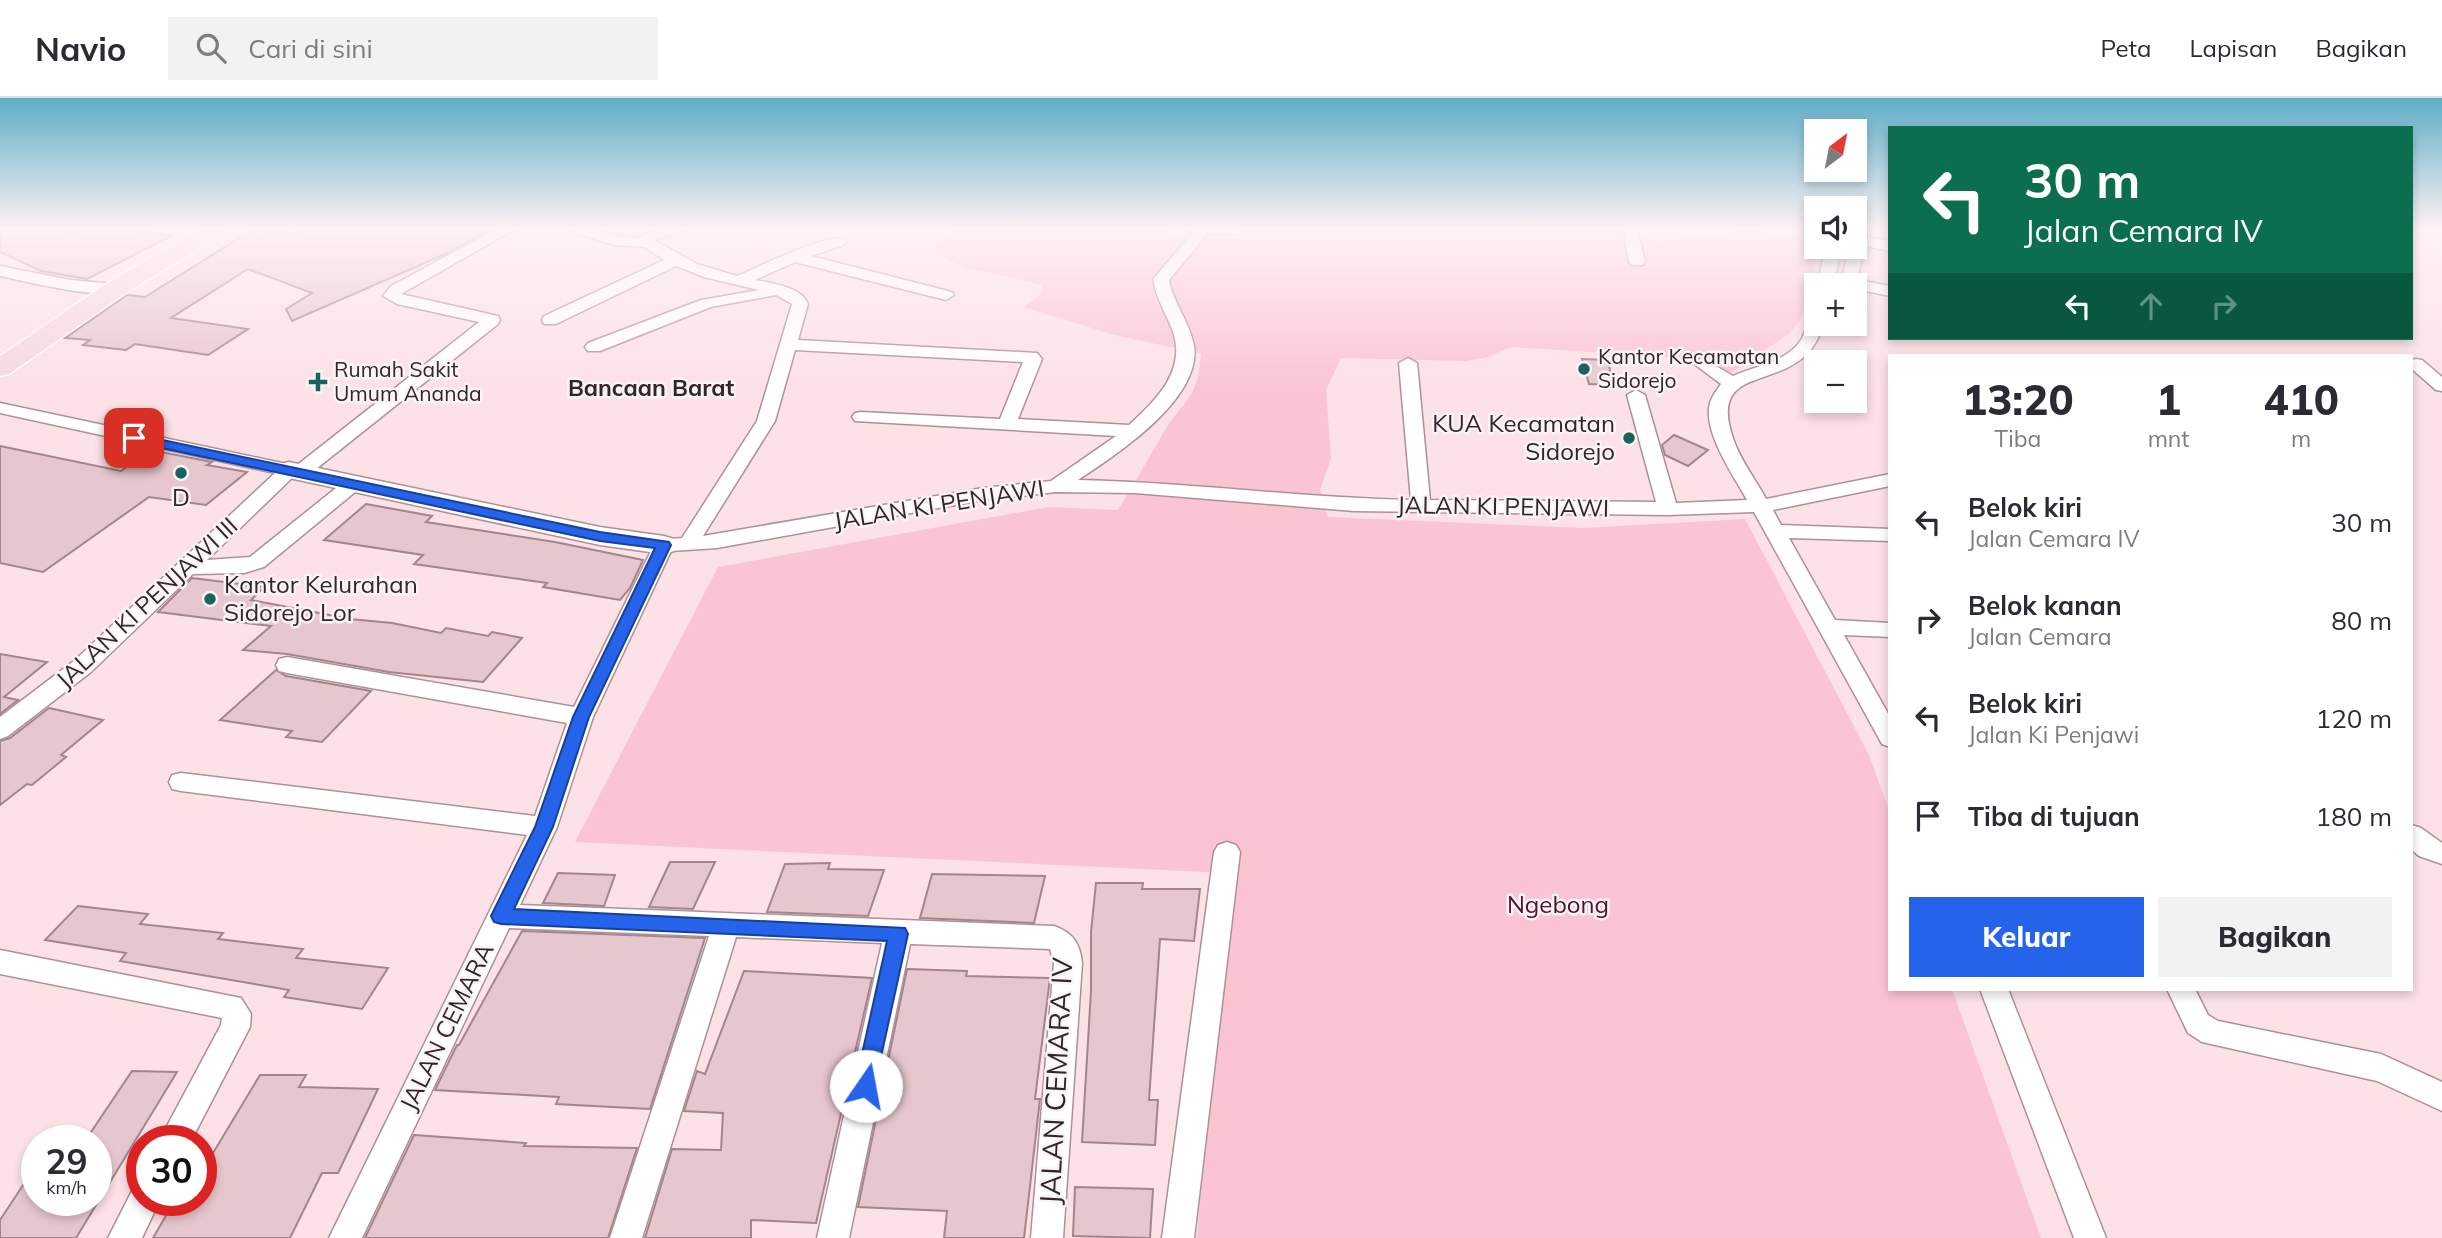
<!DOCTYPE html>
<html lang="id">
<head>
<meta charset="utf-8">
<style>
	:root { --surface:#fff; --page:#f2f2f3; --text:#2b2b33; --muted:#7c7c81; --line:#e1e1e2; --accent:#2563eb }
	body { margin:0; font-family:Mulish,sans-serif; background:var(--page); color:var(--text); height:100vh; display:flex; flex-direction:column; font-size:26px; white-space:nowrap }
	* { box-sizing:border-box; margin:0 }
	p { font-size:23px; color:var(--muted) }
	.icon { flex:none; width:38px; height:38px; fill:none; stroke:currentColor; stroke-width:2; stroke-linecap:round; stroke-linejoin:round }
	.map { position:relative; flex:1; overflow:hidden }
	.side { position:absolute; left:1888px; top:256px; width:525px; height:637px; display:flex; flex-direction:column; background:var(--surface); border-radius:0px; box-shadow:0 4px 10px #0003 }
	.side>* { flex:none }
	.hud { position:absolute; left:1888px; top:28px; width:525px; height:214px; border-radius:0px; box-shadow:0 4px 10px #0003; background:#0b6e4f; color:#fff; overflow:hidden }
	.needle { width:46px; rotate:32deg }
	.buttons { position:absolute; left:1804px; top:21px; display:grid; gap:14px }
	.buttons a { display:grid; place-items:center; width:63px; height:63px; border-radius:0px; background:var(--surface); box-shadow:0 4px 10px #0003; font-size:35px }
	.speed { position:absolute; left:21px; top:1027px; display:flex; gap:14px; font-size:35px; font-weight:700; text-align:center }
	.speed>* { display:grid; place-content:center; width:91px; height:91px; border-radius:50%; background:var(--surface); box-shadow:0 4px 10px #0003; line-height:1 }
	.speed small { font-size:18px; font-weight:400 }
	.speed .limit { border:10px solid #d22; background:#fff; color:#111 }
	.pin { position:absolute; display:grid; place-items:center; width:60px; height:60px; color:#fff; margin:-30px; border-radius:14px; box-shadow:0 4px 10px #0006 }
	.me { position:absolute; width:77px; margin:-38px; rotate:12deg; stroke-linejoin:round; filter:drop-shadow(0 0 5px #0008) }
	.turn { display:flex; align-items:center; gap:24px; height:147px; padding:0 21px; font-size:32px }
	.turn .icon { width:91px; height:91px; stroke-width:2.5 }
	.turn b { display:block; font-size:49px; line-height:60px }
	.lanes { display:flex; align-items:center; height:66px; padding:0 21px; background:#0003; justify-content:center; gap:35px; direction:ltr }
	.lanes .off { opacity:.35 }
	.eta { display:flex; justify-content:space-evenly; align-items:center; height:119px; text-align:center }
	.eta b { font-size:42px; font-weight:800; line-height:49px }
	.action { display:flex; gap:14px; margin-top:auto; padding:14px 21px }
	.action a { flex:1; height:80px; border-radius:0px; background:var(--accent); color:#fff; font-size:28px; font-weight:800; line-height:80px; text-align:center }
	.action a+a { background:var(--page); color:var(--text) }
	ul { padding:0; list-style:none }
	li { display:flex; align-items:center; gap:21px; height:98px; padding:0 21px }
	li div { flex:1 }
	li b { display:block; font-size:26px }
	li em { font-style:normal }
	header { display:flex; align-items:center; gap:42px; box-sizing:border-box; height:98px; padding:0 35px; background:var(--surface); border-bottom:2px solid var(--line) }
	header strong { font-size:33px }
	nav { display:flex; gap:38px; margin-inline-start:auto; font-size:24px }
	.search { width:490px; height:63px; background:var(--page); display:flex; align-items:center; gap:18px; box-sizing:border-box; padding:0 24px; border-radius:0px; color:var(--muted); font-size:26px }
	.map>svg:first-child { display:block }
</style>
</head>
<body>
<header>
<strong>Navio</strong>
<div class="search"><svg class="icon" aria-label="search" viewBox="0 0 24 24"><circle cx="10" cy="10" r="6"/><path d="M15 15l6 6"/></svg>Cari di sini</div>
<nav><a>Peta</a><a>Lapisan</a><a>Bagikan</a></nav>
</header>
<div class="map">
<svg width="2442" height="1140" viewBox="0 0 2442 1140">
	<rect width="100%" height="100%" fill="#fce1e7"/>
	<path fill="#fbc4d2" d="M956 130C1015 130 1075 127 1135 130 1173 132 1227 153 1262 130H1624V137L1657 143 1748 132 1807 139 1815 170 1801 221 1789 236 1732 274H1713L1682 260 1512 249 1484 260 1466 263 1341 260 1326 292 1331 361 1320 392 1328 419 1584 430 1745 421 1869 657 1890 715V891H1952L2041 1140H1197L1227 775 575 744 718 469 1049 409 1118 412C1133 387 1148 362 1162 337 1183 301 1198 303 1201 256L1111 236 1024 209 1040 197 1042 187 967 170 935 156 936 144Z"/>
	<g fill="#e7c7ce" stroke="#a3858c" stroke-width="2">
		<path d="M0 130H58L72 136 89 130H149L142 134 171 138 87 181 41 173 0 154Z"/>
		<path d="M310 130H494L443 157 292 223 286 211 312 195 248 171 171 220 248 231 208 257 135 246 126 252 83 247 90 242 65 240 127 197 145 199 252 132 296 136Z"/>
		<path d="M1582 261 1608 262 1613 287 1589 286Z"/>
		<path d="M1674 337 1708 352 1688 368 1665 357 1662 347Z"/>
		<path d="M0 348 121 373 151 352 212 364 207 367 247 374 206 407 149 399 43 474 0 465Z"/>
		<path d="M366 406 432 418 426 424 555 444 643 462 630 490 620 502 543 489 547 485 414 466 423 457 324 442Z"/>
		<path d="M192 480 264 489 251 502 350 521 392 525 441 535 446 530 488 538 492 534 522 540 483 584 389 574 287 556 243 552 271 528 158 514Z"/>
		<path d="M0 556 47 564 4 599 18 602 0 616Z"/>
		<path d="M276 572 286 578 371 593 322 644 286 639 292 633 220 622Z"/>
		<path d="M49 610 103 622 61 657 66 659 32 687 27 686 0 707V643L10 640Z"/>
		<path d="M670 764H715L693 811 649 809Z"/>
		<path d="M830 765 828 771 884 772 868 818 767 814 785 766Z"/>
		<path d="M558 775 615 777 604 808 543 805Z"/>
		<path d="M932 776 1045 778 1034 825 920 820Z"/>
		<path d="M1096 785H1143L1142 791H1200L1194 843 1160 841 1149 1002H1158L1155 1047 1082 1044 1091 893V834Z"/>
		<path d="M78 808 148 816 140 826 223 835 218 841 303 851 296 860 388 870 362 911 284 899 289 892 120 863 126 855 45 842Z"/>
		<path d="M522 833 705 840 650 1011 556 1006 559 999 435 992 457 947H459Z"/>
		<path d="M907 871 967 873 966 878 1050 880 1035 1001H1040L1024 1140H944L947 1113 858 1109Z"/>
		<path d="M744 873 872 880 816 1125 751 1122V1140H645L672 1051 721 1052 723 1015 684 1013 697 973 705 976Z"/>
		<path d="M132 973 177 974 76 1140H0V1122L37 1066V1102H96V1043H85Z"/>
		<path d="M260 977H306L299 989 378 991 338 1075H322L290 1140H153L175 1102H201V1075Z"/>
		<path d="M414 1037 526 1045 524 1048 637 1050 608 1140H365Z"/>
		<path d="M1075 1089 1153 1091 1150 1140 1073 1138Z"/>
	</g>
	<g fill="none" stroke-linecap="round" stroke-linejoin="round">
		<g stroke="#ae9097" stroke-width="3">
			<g id="street">
				<path d="M499 130H517L401 196 498 218 500 222 498 226 306 379H293L207 462 250 459 346 382H360L363 386 360 390 264 469 244 475 193 476 91 574 8 638 0 641V619L75 562 275 375 0 315V305L296 368 479 224 397 206 383 198 391 188Z"/>
				<path d="M568 130H590L615 138 639 140 662 130H684L682 133 654 142 697 166 737 178C758 169 825 136 843 141L846 144 843 147 811 158 952 194 954 197 946 202 795 164 755 182C772 185 802 189 808 206L798 242 1037 255 1042 261 1018 321 1129 327C1156 302 1188 272 1172 231 1165 214 1156 200 1153 181L1193 135 1183 130H1253L1240 136 1208 135 1169 182C1173 205 1190 224 1194 248 1202 301 1116 357 1078 382 1189 384 1299 400 1411 402L1399 265 1408 260 1417 265 1430 402 1656 404 1627 297 1636 292 1645 297 1676 405 1747 402C1734 378 1702 333 1710 305 1712 298 1717 292 1721 286L1693 265 1702 260 1733 278C1755 268 1787 264 1801 242 1805 236 1806 228 1810 221L1816 220V226H1824C1819 238 1815 249 1805 258 1770 290 1708 271 1734 343 1741 363 1756 382 1766 401L1890 376V388L1773 412 1781 427 1890 431V443L1789 440 1835 522 1890 525V539L1844 537 1890 619V649L1882 646 1754 414 1668 417 1354 413 1135 395 1056 394 983 402 717 450 671 453 593 619 557 729 520 807 1054 828C1073 835 1080 845 1082 865L1063 1140H1031L1054 865 1050 851 910 846 849 1140H817L882 845 736 839 642 1140H610L709 838 509 830 362 1140H329L527 737 181 693 172 691 169 684 172 677 181 675 535 718 567 625 287 575 279 573 276 567 279 561 287 559 574 609 654 447 657 442 682 440 757 323 792 206 776 197 711 209 600 253H588L585 249 588 245 701 202 759 192 704 179 676 168 556 226H544L542 222 544 218 664 162 644 149 614 147 570 133ZM795 252 1023 264 1000 321 861 314 855 315 852 319 855 323 1116 338 1051 383 983 390 703 438 775 323Z"/>
				<path d="M1623 130H1637L1645 164 1642 167H1632L1629 164Z"/>
				<path d="M1855 130H1867L1866 139 1890 143V153L1864 148 1858 179 1864 183 1890 188V198L1855 191V187H1849L1842 181 1849 149H1855Z"/>
				<path d="M1826 149H1842L1833 187H1817Z"/>
				<path d="M0 168 71 182 115 186 123 191C109 205 21 182 0 178Z"/>
				<path d="M2416 261 2422 262 2442 279V293L2436 292 2412 271V262Z"/>
				<path d="M2412 727 2421 730 2442 745V766L2419 758 2412 752Z"/>
				<path d="M1227 744 1236 747 1240 754 1194 1140H1162L1214 754 1218 747Z"/>
				<path d="M0 852 241 900 251 916 250 929 191 1043H159L221 927 222 920 0 876Z"/>
				<path d="M1980 891H2008L2106 1140H2074Z"/>
				<path d="M2167 891H2195L2208 917 2218 923 2381 956 2442 984V1013L2377 983 2202 944 2188 935Z"/>
				<path d="M142 1087V1102H160L142 1140H108L133 1091Z"/>
			</g>
		</g>
		<g stroke="#ae9097" stroke-width="3">
			<path id="secondary" d="M289 364 600 429 664 438 674 441 678 447 674 453 664 456 600 447 280 378 276 372 280 366Z"/>
		</g>
		<g stroke="#fff" stroke-width="3">
			<path id="primary" d="M200 130H227L224 135 124 196 9 276 0 278V258L106 186Z"/>
		</g>
		<use href="#street" fill="#fff" fill-rule="evenodd"/>
		<use href="#secondary" fill="#fff" fill-rule="evenodd"/>
		<use href="#primary" fill="#f6d7df" fill-rule="evenodd"/>
	</g>
	<linearGradient id="sky" x2="0" y2="1"><stop stop-color="#5eadc7"/><stop offset="0.45" stop-color="#fef2f4"/><stop offset="1" stop-color="#fef2f4" stop-opacity="0"/></linearGradient>
	<rect width="2442" height="290" fill="url(#sky)"/>
	<path fill="#2563eb" stroke="#184099" stroke-width="2" d="M134 336 600 434 669 444 671 447 589 619 553 729 514 811 905 830 908 836 873 995 866 998 858 995 855 988 887 843 501 826 494 824 491 818 535 729 573 619 655 450 600 443 129 343 127 340Z"/>
	<g fill="#18645d" stroke="#fbf4f6" stroke-width="2.5">
		<circle cx="1584" cy="271" r="7"/>
		<path d="M314.5 273.5h7v7h7v7h-7v7h-7v-7h-7v-7h7z"/>
		<circle cx="1629" cy="340" r="7"/>
		<circle cx="181" cy="375" r="7"/>
		<circle cx="210" cy="501" r="7"/>
	</g>
	<g text-anchor="middle" stroke-width="5" stroke-linejoin="round" paint-order="stroke">
		<g font-size="21" fill="#322629" stroke="#fbf4f6" text-anchor="start">
			<text x="1598" y="266">Kantor Kecamatan<tspan x="1598" dy="24">Sidorejo</tspan></text>
			<text x="334" y="279">Rumah Sakit<tspan x="334" dy="24">Umum Ananda</tspan></text>
		</g>
		<g font-size="23" font-weight="bold" fill="#322629" stroke="#fbf4f6">
			<text x="651" y="298">Bancaan Barat</text>
		</g>
		<g font-size="24" fill="#322629" stroke="#fbf4f6" text-anchor="end">
			<text x="1615" y="334">KUA Kecamatan<tspan x="1615" dy="28">Sidorejo</tspan></text>
			<text x="181" y="408" text-anchor="middle">D</text>
			<text x="224" y="495" text-anchor="start">Kantor Kelurahan<tspan x="224" dy="28">Sidorejo Lor</tspan></text>
		</g>
		<g font-size="24" fill="#322629" stroke="#fbf4f6">
			<text transform="translate(939 407) rotate(-9)" y="8">JALAN KI PENJAWI</text>
			<text transform="translate(1503 409) rotate(1)" y="8">JALAN KI PENJAWI</text>
			<text transform="translate(147 505) rotate(-43)" y="8">JALAN KI PENJAWI III</text>
			<text transform="translate(447 929) rotate(-64)" y="8">JALAN CEMARA</text>
		</g>
		<g font-size="24" fill="#51132a" stroke="#fbf4f6">
			<text x="1558" y="815">Ngebong</text>
		</g>
		<g font-size="28" fill="#322629" stroke="#fbf4f6">
			<text transform="translate(1056 983) rotate(-87)" y="10">JALAN CEMARA IV</text>
		</g>
	</g>
</svg>
<div class="buttons">
<a><svg class="needle" viewBox="-14 -14 28 28"><path d="M0-13l5 13h-10z" fill="#e53935"/><path d="M0 13l5-13h-10z" fill="#7c7c81"/></svg></a>
<a><svg class="icon" aria-label="sound" viewBox="0 0 24 24"><path d="M4 9h4l5-4v14l-5-4H4zM17 9q2 3 0 6"/></svg></a>
<a>+</a>
<a>−</a>
</div>
<div class="speed"><div>29<small>km/h</small></div><div class="limit">30</div></div>
<div class="pin" style="left:134px;top:340px;background:#d93025"><svg class="icon" aria-label="arrive" viewBox="0 0 24 24"><path d="M6 21V4h12l-3 4 3 4H6"/></svg></div>
<svg class="me" style="left:866px;top:988px" viewBox="-20 -20 40 40"><circle r="19" fill="#fff"/><path d="M0-13L10 11 0 6-10 11z" fill="#2563eb"/></svg>
<div class="hud">
<div class="turn"><svg class="icon" aria-label="left" viewBox="0 0 24 24"><path d="M17 20v-9H6M10 6l-5 5 5 5"/></svg><div><b>30 m</b>Jalan Cemara IV</div></div>
<div class="lanes"><svg class="icon" aria-label="left" viewBox="0 0 24 24"><path d="M17 20v-9H6M10 6l-5 5 5 5"/></svg><svg class="icon off" aria-label="ahead" viewBox="0 0 24 24"><path d="M12 20V5M6 11l6-6 6 6"/></svg><svg class="icon off" aria-label="right" viewBox="0 0 24 24"><path d="M7 20v-9h11M14 6l5 5-5 5"/></svg></div>
</div>
<section class="side">
<div class="eta">
<div><b>13:20</b><p>Tiba</p></div>
<div><b>1</b><p>mnt</p></div>
<div><b>410</b><p>m</p></div>
</div>
<ul>
<li><svg class="icon" aria-label="left" viewBox="0 0 24 24"><path d="M17 20v-9H6M10 6l-5 5 5 5"/></svg><div><b>Belok kiri</b><p>Jalan Cemara IV</p></div><em>30 m</em></li>
<li><svg class="icon" aria-label="right" viewBox="0 0 24 24"><path d="M7 20v-9h11M14 6l5 5-5 5"/></svg><div><b>Belok kanan</b><p>Jalan Cemara</p></div><em>80 m</em></li>
<li><svg class="icon" aria-label="left" viewBox="0 0 24 24"><path d="M17 20v-9H6M10 6l-5 5 5 5"/></svg><div><b>Belok kiri</b><p>Jalan Ki Penjawi</p></div><em>120 m</em></li>
<li><svg class="icon" aria-label="arrive" viewBox="0 0 24 24"><path d="M6 21V4h12l-3 4 3 4H6"/></svg><div><b>Tiba di tujuan</b></div><em>180 m</em></li>
</ul>
<div class="action"><a>Keluar</a><a>Bagikan</a></div>
</section>
</div>
</body>
</html>
